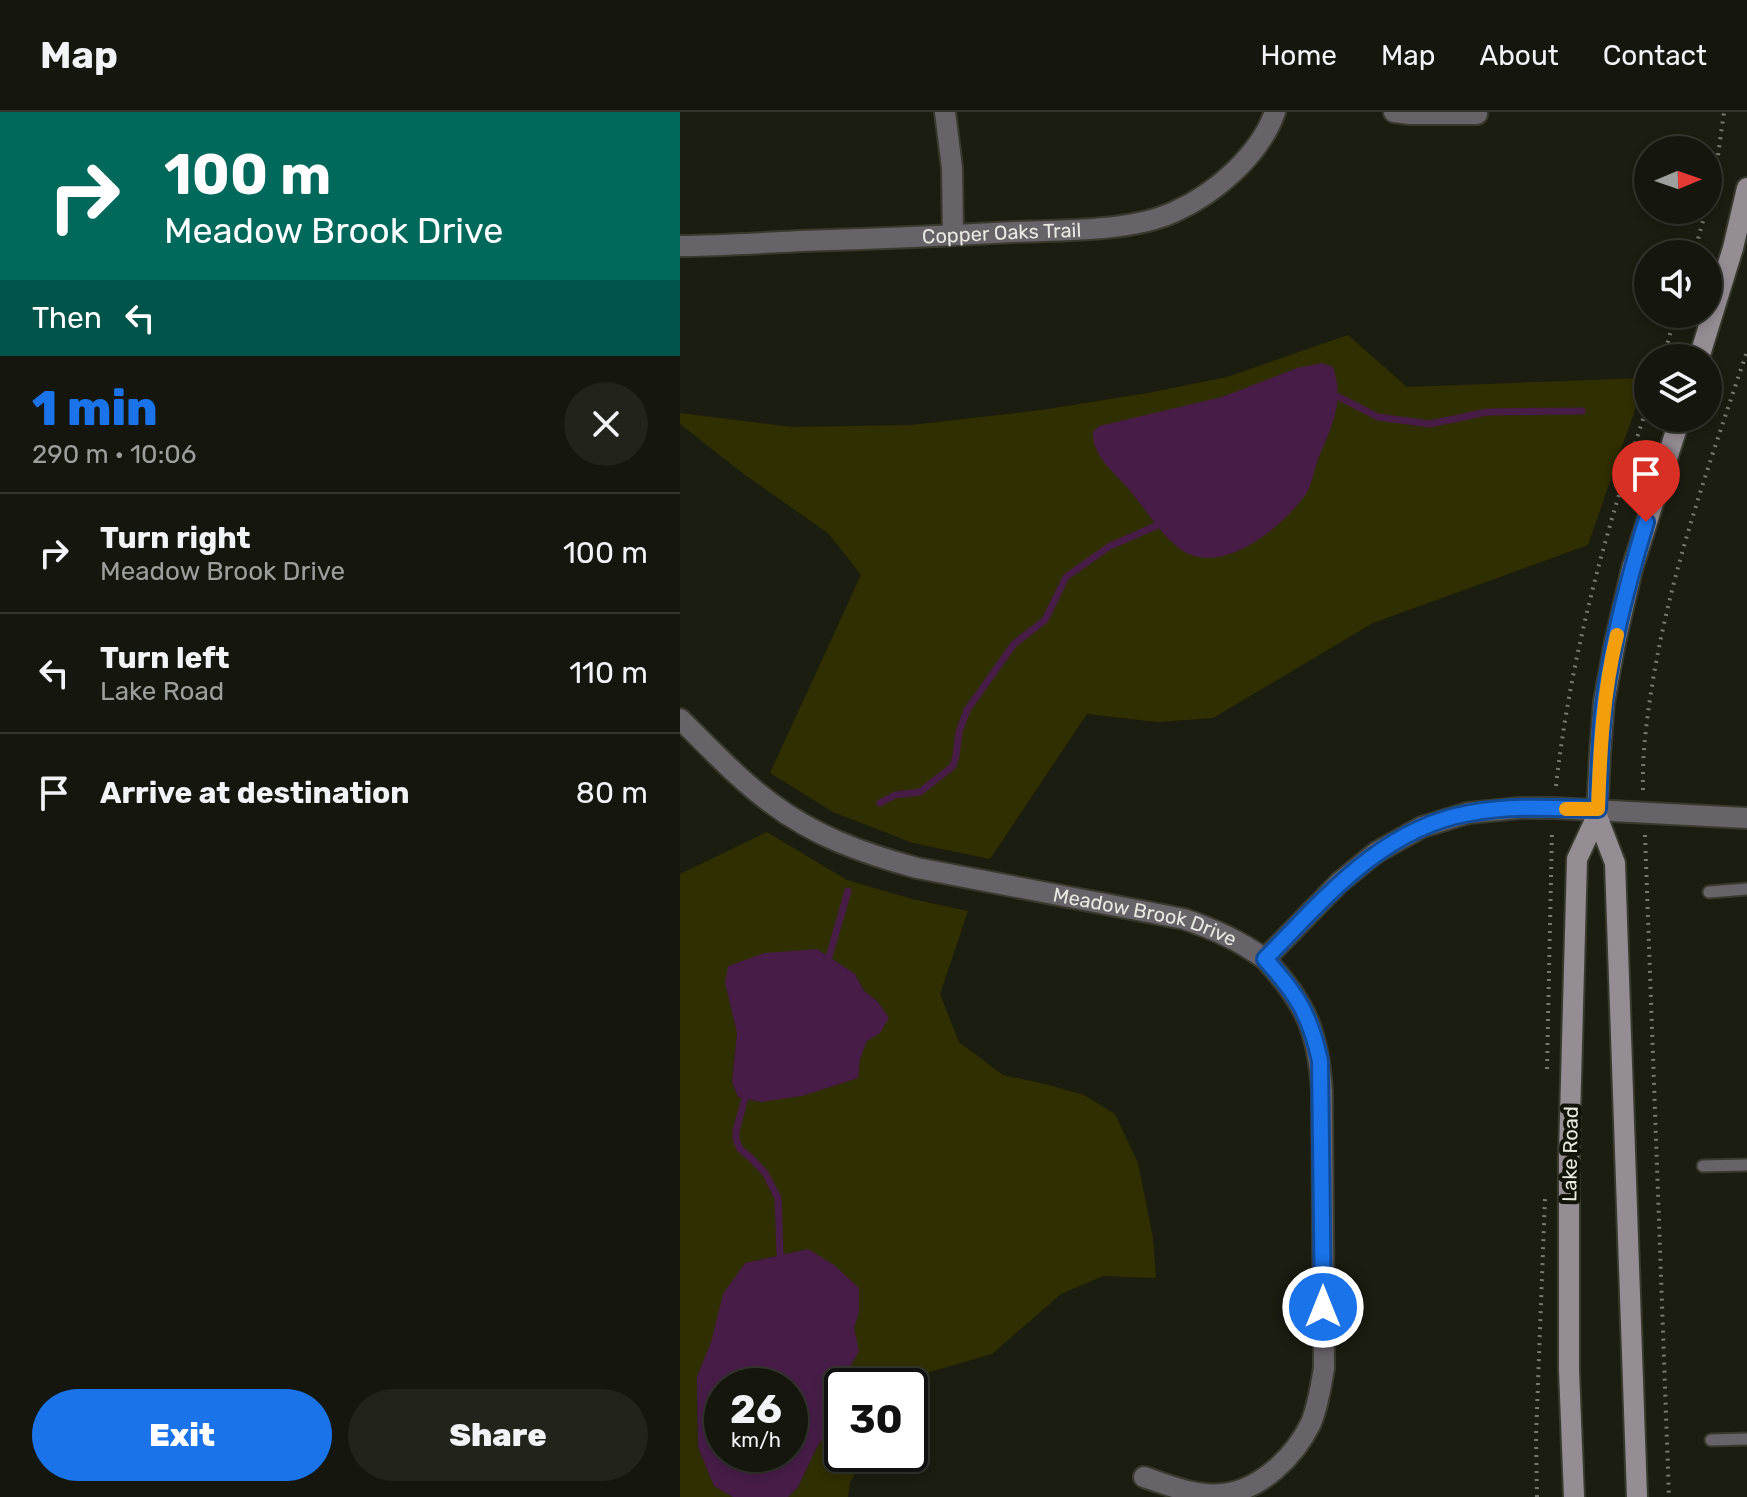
<!DOCTYPE html>
<html lang="en">
<head>
<meta charset="utf-8">
<style>
	:root { --surface:#15160d; --page:#22231b; --text:#f1f3f6; --muted:#9d9f9d; --line:#34352e; --accent:#1a73e8 }
	body { margin:0; font-family:Rubik,sans-serif; background:var(--page); color:var(--text); height:100vh; display:flex; flex-direction:column; font-size:30px; white-space:nowrap }
	* { box-sizing:border-box; margin:0 }
	p { font-size:26px; color:var(--muted) }
	.icon { flex:none; width:44px; height:44px; fill:none; stroke:currentColor; stroke-width:2; stroke-linecap:round; stroke-linejoin:round }
	.map { position:relative; flex:1; overflow:hidden }
	.panel { display:flex; flex-direction:column; background:var(--surface); width:680px }
	.panel>* { flex:none }
	.guide { background:#00695c; color:#fff; overflow:hidden }
	.needle { width:52px; rotate:88deg }
	.tools { position:absolute; left:954px; top:24px; display:grid; gap:16px }
	.tools a { display:grid; place-items:center; width:88px; height:88px; border-radius:50%; background:var(--surface); box-shadow:0 4px 12px #0003,0 0 0 2px var(--line); font-size:40px }
	.speed { position:absolute; left:24px; top:1256px; display:flex; gap:16px; font-size:40px; font-weight:700; text-align:center }
	.speed>* { display:grid; place-content:center; width:104px; height:104px; border-radius:50%; background:var(--surface); box-shadow:0 4px 12px #0003,0 0 0 2px var(--line); line-height:1 }
	.speed small { font-size:20px; font-weight:400 }
	.speed .limit { border:4px solid #111; border-radius:12px; background:#fff; color:#111 }
	.pin { position:absolute; display:grid; place-items:center; width:68px; height:68px; color:#fff; margin:-82px -34px; border-radius:50% 50% 50% 0; rotate:-45deg; box-shadow:0 0 8px #0007 }
	.pin .icon { rotate:45deg }
	.me { position:absolute; width:88px; margin:-44px; rotate:0deg; stroke-linejoin:round; filter:drop-shadow(0 0 6px #0008) }
	.turn { display:flex; align-items:center; gap:28px; height:168px; padding:0 32px; font-size:36px }
	.turn .icon { width:104px; height:104px; stroke-width:2.5 }
	.turn b { display:block; font-size:56px; line-height:68px }
	.then { display:flex; align-items:center; height:76px; padding:0 32px; background:#0003; gap:16px; font-size:30px }
	.round { display:grid; place-items:center; flex:none; width:84px; height:84px; border-radius:42px; background:var(--page) }
	.head { display:flex; align-items:center; justify-content:space-between; height:136px; padding:0 32px }
	h1 { font-size:48px; font-weight:800; line-height:60px; color:var(--accent) }
	.cta { display:flex; gap:16px; margin-top:auto; padding:16px 32px }
	.cta a { flex:1; height:92px; border-radius:48px; background:var(--accent); color:#fff; font-size:32px; font-weight:800; line-height:92px; text-align:center }
	.cta a+a { background:var(--page); color:var(--text) }
	ul { padding:0; list-style:none }
	li { display:flex; align-items:center; gap:24px; height:120px; padding:0 32px; border-top:2px solid var(--line) }
	li div { flex:1 }
	li b { display:block; font-size:30px }
	li em { font-style:normal }
	header { display:flex; align-items:center; gap:48px; box-sizing:border-box; height:112px; padding:0 40px; background:var(--surface); border-bottom:2px solid var(--line) }
	header strong { font-size:38px }
	nav { display:flex; gap:44px; margin-inline-start:auto; font-size:28px }
	main { display:flex; flex:1; min-height:0 }
	.map>svg:first-child { display:block }
</style>
</head>
<body>
<header>
<strong>Map</strong>
<nav><a>Home</a><a>Map</a><a>About</a><a>Contact</a></nav>
</header>
<main>
<section class="panel">
<div class="guide">
<div class="turn"><svg class="icon" aria-label="right" viewBox="0 0 24 24"><path d="M7 20v-9h11M14 6l5 5-5 5"/></svg><div><b>100 m</b>Meadow Brook Drive</div></div>
<div class="then">Then<svg class="icon" aria-label="left" viewBox="0 0 24 24"><path d="M17 20v-9H6M10 6l-5 5 5 5"/></svg></div>
</div>
<div class="head"><div><h1>1 min</h1><p>290 m · 10:06</p></div><a class="round"><svg class="icon" aria-label="close" viewBox="0 0 24 24"><path d="M6 6l12 12M18 6L6 18"/></svg></a></div>
<ul>
<li><svg class="icon" aria-label="right" viewBox="0 0 24 24"><path d="M7 20v-9h11M14 6l5 5-5 5"/></svg><div><b>Turn right</b><p>Meadow Brook Drive</p></div><em>100 m</em></li>
<li><svg class="icon" aria-label="left" viewBox="0 0 24 24"><path d="M17 20v-9H6M10 6l-5 5 5 5"/></svg><div><b>Turn left</b><p>Lake Road</p></div><em>110 m</em></li>
<li><svg class="icon" aria-label="arrive" viewBox="0 0 24 24"><path d="M6 21V4h12l-3 4 3 4H6"/></svg><div><b>Arrive at destination</b></div><em>80 m</em></li>
</ul>
<div class="cta"><a>Exit</a><a>Share</a></div>
</section>
<div class="map">
<svg width="1067" height="1385" viewBox="0 0 1067 1385">
	<rect width="100%" height="100%" fill="#1c1d11"/>
	<g fill="#302f01" fill-rule="evenodd">
		<path d="M668 223 727 275 966 266 908 433 693 511 533 606 477 610 407 602 310 747 233 731 153 700 90 661 181 463 149 422 65 363 0 312V301L113 315 232 313 361 298 468 281 547 265Z"/>
		<path d="M87 720 167 768 232 787 288 799 260 882 279 930 323 963 369 973 404 983 435 1002 458 1051 473 1126 476 1166 423 1164 381 1182 312 1242 250 1260 230 1280V1274H169V1257L178 1239 174 1216 179 1200 128 1137 65 1151 17 1265 18 1335 34 1374 53 1385H0V762ZM137 837 175 862 184 879 198 890 200 921 187 928 180 947 178 966 81 990 58 985 52 970 57 921Z"/>
		<path d="M162 1294V1342H185L170 1371 168 1385H108L118 1375 136 1337Z"/>
	</g>
	<g fill="#471d48" fill-rule="evenodd">
		<path d="M642 251 653 255C666 293 649 318 636 353 633 363 631 374 626 382 603 414 545 464 503 439 484 427 465 397 451 380 436 361 412 346 413 320L419 314 542 285 617 256Z"/>
		<path d="M137 837 175 862 184 879 198 890 209 906 200 921 187 929 180 947 178 966 122 984 81 990 58 985 52 970 57 921 45 871 48 854 85 841Z"/>
		<path d="M128 1137 154 1153 179 1176V1200L174 1216 179 1239 169 1257V1274H162V1294L136 1337 118 1375 108 1385H53L34 1374 18 1335 17 1265 31 1230 43 1182 65 1151ZM42 1274H110V1342H42Z"/>
	</g>
	<g fill="none" stroke-linecap="round" stroke-linejoin="round">
		<g stroke="#471d48" stroke-width="7">
			<path d="M659 285 698 305 750 312 807 300 902 299"/>
			<path d="M200 691 215 683 240 680 273 654 276 644 279 620 287 598 334 532 365 508 386 465 430 434 478 413"/>
			<path d="M149 845 168 779"/>
			<path d="M65 986 56 1019V1027L60 1037 71 1046 85 1061 98 1086 100 1142"/>
		</g>
		<g stroke="#393a2e" stroke-width="15">
			<g id="lane">
				<path d="M1029 780 1067 777"/>
				<path d="M1023 1054 1067 1053"/>
				<path d="M1031 1328 1067 1327"/>
			</g>
		</g>
		<g stroke="#393a2e" stroke-width="24">
			<g id="street">
				<path d="M265 0 272 56 273 123"/>
				<path d="M714 0 730 2H797"/>
				<path id="s1" d="M0 134C40 134 81 131 121 129 192 127 262 124 333 120 381 118 451 120 494 100 535 82 580 43 595 0"/>
				<path id="s2" d="M0 607C29 635 58 667 91 691 134 724 185 742 237 756L504 807C536 818 558 828 585 847L660 770 697 740 742 715 788 701 840 696H874L1067 706"/>
				<path d="M464 1365C488 1373 516 1385 543 1382 581 1378 615 1344 631 1311 638 1294 641 1274 644 1256L642 979C638 920 626 891 585 847"/>
			</g>
		</g>
		<g stroke="#393a2e" stroke-width="24">
			<g id="secondary">
				<path d="M1019 246 1053 136 1067 76"/>
				<path d="M917 704 935 751 957 1385"/>
				<path d="M894 1385 889 1258V1042L897 747 917 704 920 641 924 590 935 530 952 457 1000 306"/>
			</g>
		</g>
		<g stroke="#78796f" stroke-width="4" stroke-dasharray="2 6" stroke-linecap="butt">
			<path d="M1028 90 1036 58 1044 0"/>
			<path d="M1014 142 1026 98"/>
			<path d="M983 246 996 202"/>
			<path d="M876 674C891 541 926 418 968 292"/>
			<path d="M963 678C962 641 967 605 973 568 992 454 1031 348 1067 239"/>
			<path d="M965 723 989 1385"/>
			<path d="M867 957 872 718"/>
			<path d="M857 1385 856 1324 865 1086"/>
		</g>
		<use href="#lane" stroke="#686368" stroke-width="11"/>
		<use href="#street" stroke="#686368" stroke-width="20"/>
		<use href="#secondary" stroke="#948d94" stroke-width="20"/>
	</g>
	<g fill="none" stroke-linecap="round" stroke-linejoin="round">
		<g stroke="#114b97" stroke-width="20">
			<path id="route" d="M643 1195 640 949C630 903 617 882 585 847 644 787 702 716 790 701 832 693 875 696 918 697 919 662 920 627 924 592 932 530 948 469 966 410"/>
		</g>
		<use href="#route" stroke="#1a73e8" stroke-width="14"/>
		<path stroke="#f59e0b" stroke-width="14" d="M886 697H918C920 639 923 580 937 523"/>
	</g>
	<g text-anchor="middle" stroke-width="8" stroke-linejoin="round" paint-order="stroke">
		<g font-size="20" fill="#e8e9e1" stroke="#131408">
			<text dy="7" stroke="none"><textPath href="#s1" startOffset="322">Copper Oaks Trail</textPath></text>
			<text dy="7" stroke="none"><textPath href="#s2" startOffset="518">Meadow Brook Drive</textPath></text>
			<text transform="translate(890 1042) rotate(-89)" y="7">Lake Road</text>
		</g>
	</g>
</svg>
<div class="tools">
<a><svg class="needle" viewBox="-14 -14 28 28"><path d="M0-13l5 13h-10z" fill="#e53935"/><path d="M0 13l5-13h-10z" fill="#9d9f9d"/></svg></a>
<a><svg class="icon" aria-label="sound" viewBox="0 0 24 24"><path d="M4 9h4l5-4v14l-5-4H4zM17 9q2 3 0 6"/></svg></a>
<a><svg class="icon" aria-label="layers" viewBox="0 0 24 24"><path d="M12 4l9 5-9 5-9-5zM3 14l9 5 9-5"/></svg></a>
</div>
<div class="speed"><div>26<small>km/h</small></div><div class="limit">30</div></div>
<div class="pin" style="left:966px;top:410px;background:#d93025"><svg class="icon" aria-label="arrive" viewBox="0 0 24 24"><path d="M6 21V4h12l-3 4 3 4H6"/></svg></div>
<svg class="me" style="left:643px;top:1195px" viewBox="-20 -20 40 40"><circle r="17" fill="#1a73e8" stroke="#fff" stroke-width="3"/><path d="M0-11L8 9 0 5-8 9z" fill="#fff"/></svg>
</div>
</main>
</body>
</html>
